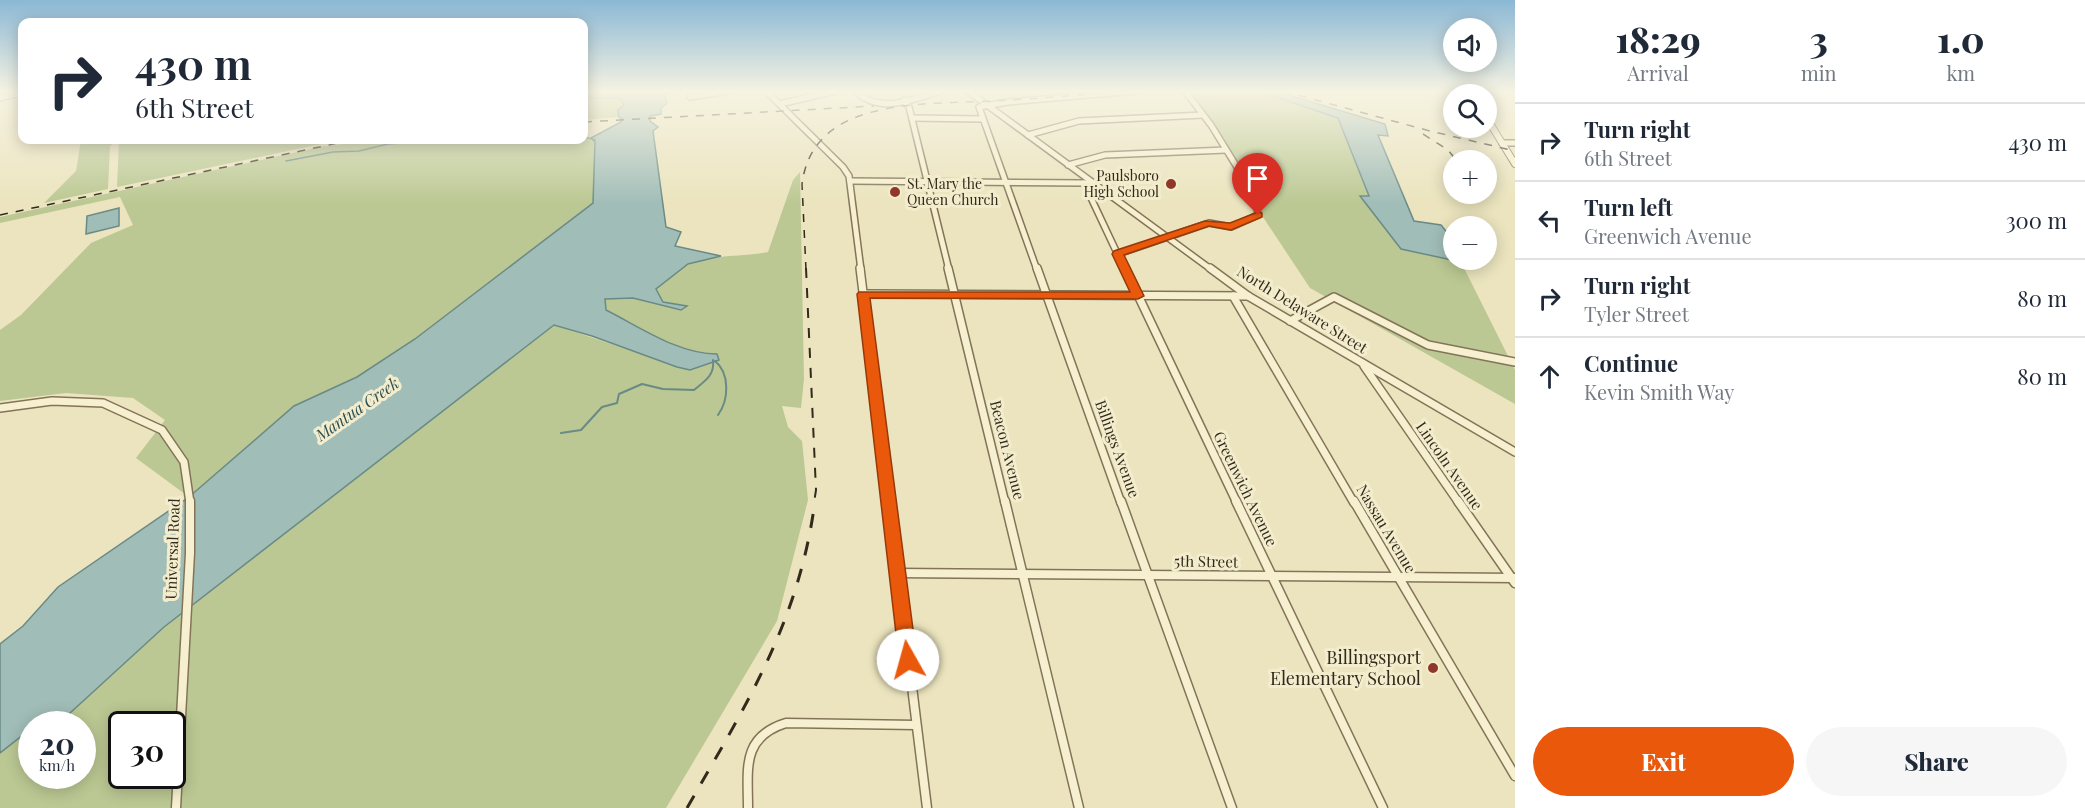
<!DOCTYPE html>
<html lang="en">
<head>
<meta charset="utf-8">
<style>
	:root { --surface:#fff; --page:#f6f6f7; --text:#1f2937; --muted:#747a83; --line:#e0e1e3; --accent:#ea580c }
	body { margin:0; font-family:"Playfair Display",serif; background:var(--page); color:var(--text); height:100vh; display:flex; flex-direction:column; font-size:22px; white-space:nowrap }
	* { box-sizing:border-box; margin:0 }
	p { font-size:20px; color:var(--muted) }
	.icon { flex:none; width:33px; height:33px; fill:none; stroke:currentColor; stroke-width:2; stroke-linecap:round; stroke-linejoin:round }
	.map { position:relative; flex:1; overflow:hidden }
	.details { display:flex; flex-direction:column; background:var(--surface); width:570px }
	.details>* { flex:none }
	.hud { position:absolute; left:18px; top:18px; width:570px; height:126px; border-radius:12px; box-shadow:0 3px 15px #0003; background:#fff; color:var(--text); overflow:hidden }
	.buttons { position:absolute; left:1443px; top:18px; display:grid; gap:12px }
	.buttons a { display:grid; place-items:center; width:54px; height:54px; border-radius:50%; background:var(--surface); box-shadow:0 3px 15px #0003; font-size:30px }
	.speed { position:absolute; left:18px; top:711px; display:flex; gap:12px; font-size:30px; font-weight:700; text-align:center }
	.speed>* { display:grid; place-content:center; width:78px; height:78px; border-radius:50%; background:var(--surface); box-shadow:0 3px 15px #0003; line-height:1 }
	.speed small { font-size:15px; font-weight:400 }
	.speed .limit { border:3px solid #111; border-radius:9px; background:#fff; color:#111 }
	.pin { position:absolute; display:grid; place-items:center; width:51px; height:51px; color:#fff; margin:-62px -26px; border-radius:50% 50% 50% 0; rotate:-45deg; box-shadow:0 0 6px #0007 }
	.pin .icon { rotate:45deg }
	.me { position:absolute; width:66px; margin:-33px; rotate:353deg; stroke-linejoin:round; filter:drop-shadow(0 0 4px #0008) }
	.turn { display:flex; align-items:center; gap:21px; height:126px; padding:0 18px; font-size:27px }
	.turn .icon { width:78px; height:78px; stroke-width:2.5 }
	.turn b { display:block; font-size:42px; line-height:51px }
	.eta { display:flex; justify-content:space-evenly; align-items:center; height:102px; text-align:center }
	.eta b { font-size:36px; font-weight:800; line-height:42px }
	.button { display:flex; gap:12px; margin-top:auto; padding:12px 18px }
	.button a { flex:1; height:69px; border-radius:36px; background:var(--accent); color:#fff; font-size:24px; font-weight:800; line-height:69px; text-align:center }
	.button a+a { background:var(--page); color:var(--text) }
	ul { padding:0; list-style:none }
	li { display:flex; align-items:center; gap:18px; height:78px; padding:0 18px; border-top:2px solid var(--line) }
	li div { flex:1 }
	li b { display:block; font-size:22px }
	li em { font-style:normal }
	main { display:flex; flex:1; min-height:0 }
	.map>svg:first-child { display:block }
</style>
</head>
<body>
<main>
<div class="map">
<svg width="1515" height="808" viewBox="0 0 1515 808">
	<rect width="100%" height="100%" fill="#ebe4be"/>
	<g fill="#bbc893" fill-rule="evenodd">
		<path d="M1188 91H1258L1338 118 1369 197 1361 196 1401 249 1461 262 1515 370V404L1310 288 1259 211 1263 205Z"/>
		<path d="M584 93 591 98H620L624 105 618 110 619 117 584 120Z"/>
		<path d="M584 138 595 142 593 203 415 339 357 377 294 406 189 497 136 458 165 420 133 398 66 393 0 401V330L21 315 91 243 133 225 120 197 0 223V217L320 147 375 140H447V141L458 143Z"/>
		<path d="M81 140H117L110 146 108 189 44 203 76 171Z"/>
		<path d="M119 140H340L117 187Z"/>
		<path d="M800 172 804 379 801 408 782 406 788 427 802 441 808 500 777 621 666 808H0V753L23 735 31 734 32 776H82V724H58L164 627 554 325 690 370 718 360 717 354C678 354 640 327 606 310L605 299 633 298 681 310 663 302 656 289C666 281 678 269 690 264 715 254 742 257 768 252L793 180ZM122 724H172V776H122Z"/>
	</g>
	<g fill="#a1bdb8" stroke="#698a86" stroke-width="1.5">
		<path d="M584 91H675L664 95 667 103 661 108V114L650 116V121L658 127 653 131 666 227 681 232 675 246 721 256 688 264 656 289 663 302 687 306 681 310 633 298 605 299 606 310C640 327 678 354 717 354L719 360 690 370 677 367 592 336 554 325 164 627 58 724H32L31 734 23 735 0 753V644L23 626 58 587 189 497 294 406 357 377 415 339 593 203 595 142 591 138 621 122 622 119 619 117 618 110 624 105 620 98H591Z"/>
		<path d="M1258 91H1275L1385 124 1388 136 1378 135 1414 221 1441 225 1453 240 1454 260H1466L1461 262 1401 249 1360 196H1369L1338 118Z"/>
		<path d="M119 208V226L86 234 87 216Z"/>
	</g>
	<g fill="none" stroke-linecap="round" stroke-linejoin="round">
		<g stroke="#698a86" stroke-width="1.5">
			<path d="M584 137 595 140"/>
			<path d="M303 140 308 142 324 140"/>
			<path d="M446 140 461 142 495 140"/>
			<path d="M286 161 333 152 359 151 388 144 443 140"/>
		</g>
		<g stroke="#698a86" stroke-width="2">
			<path d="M715 361C730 373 729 400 718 415"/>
			<path d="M561 433 581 430 602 407 617 403 619 394 642 384 663 389 694 390C705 381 715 375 713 360"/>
		</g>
		<g stroke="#837458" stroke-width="8">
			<g id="minor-far2">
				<path d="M766 91 843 167 849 176 861 270"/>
				<path d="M856 91C879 115 914 99 941 91"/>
				<path d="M968 91 1212 270"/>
				<path d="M690 97 729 91"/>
				<path d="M904 100 909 107 949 270"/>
				<path d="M780 104 835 91"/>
				<path d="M912 118 983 119"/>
				<path d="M1028 135 1079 121 1203 115"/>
				<path d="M1502 143H1515"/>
				<path d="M1068 165 1105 155 1226 150"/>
				<path d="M850 181 1087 183"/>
				<path d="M1084 183 1125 270"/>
				<path d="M1118 254 1209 223 1231 227 1258 215 1256 198 1211 125 1185 91"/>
				<path d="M1037 270 979 107 1008 102 1136 91"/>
			</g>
		</g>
		<g stroke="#837458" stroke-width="10">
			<g id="minor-far1">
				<path d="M860 268 889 503"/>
				<path d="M948 268 1005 503"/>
				<path d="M1037 268 1121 503"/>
				<path d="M1125 268 1237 503"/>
				<path d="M1210 268 1248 296 1515 452"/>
				<path d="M863 294 1248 296"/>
				<path d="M1233 296 1354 503"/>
				<path d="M1290 321 1334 297 1428 345 1515 362"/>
				<path d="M1364 366 1459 503"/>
				<path d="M0 408 52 401 103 403 162 430 184 462 190 503"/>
			</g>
		</g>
		<g stroke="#837458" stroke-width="11">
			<g id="minor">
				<path d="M889 501 927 808"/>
				<path d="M1005 501 1079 808"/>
				<path d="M1121 501 1232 808"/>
				<path d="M1236 501 1383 808"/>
				<path d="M1354 501 1515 776"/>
				<path d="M1458 501 1515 583"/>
				<path d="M897 573 1515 578"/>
				<path d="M176 808 190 553V501"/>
				<path d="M748 808C748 769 741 737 786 723L916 725"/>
			</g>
		</g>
		<g stroke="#837458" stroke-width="8">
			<g id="tertiary">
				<path d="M1471 91 1473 94"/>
				<path d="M1486 117 1515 164"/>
			</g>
		</g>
		<g stroke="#64553b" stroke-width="9">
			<path id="secondary" d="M0 97 22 92"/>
		</g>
		<use href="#minor-far2" stroke="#f7f0d0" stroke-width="5"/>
		<use href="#minor-far1" stroke="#f7f0d0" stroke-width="7"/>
		<use href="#minor" stroke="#f7f0d0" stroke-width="8"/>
		<use href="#tertiary" stroke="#f7f0d0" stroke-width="6"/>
		<use href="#secondary" stroke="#f7f0d0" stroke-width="7"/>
		<g stroke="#322a1c" stroke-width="1.5" stroke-dasharray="8 8" stroke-linecap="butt">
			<path d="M1283 91 1430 131 1515 151"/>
			<path d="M584 122 874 106"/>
			<path d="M1423 134 1448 150 1456 160"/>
			<path d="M0 215 352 140"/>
			<path d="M806 270 802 184C813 96 925 105 990 101 1031 99 1073 96 1114 91"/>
		</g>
		<path stroke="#322a1c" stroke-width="2" stroke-dasharray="10 10" stroke-linecap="butt" d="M806 268 816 490 814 503"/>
		<path stroke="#322a1c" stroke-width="3" stroke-dasharray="14 14" stroke-linecap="butt" d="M687 808C746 705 799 622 815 501"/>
	</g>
	<linearGradient id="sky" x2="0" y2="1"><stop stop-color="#8bb8d5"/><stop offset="0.45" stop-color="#f6f3e2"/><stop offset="1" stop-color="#f6f3e2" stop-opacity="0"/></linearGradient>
	<rect width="1515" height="204" fill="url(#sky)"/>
	<path fill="#ea580c" stroke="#983908" stroke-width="1.5" d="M1258 212 1262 213V217L1231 230 1209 226 1124 255 1144 296 1138 299 870 298 917 660 914 666 908 668 902 666 899 660 857 294 859 292H1130L1112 254 1114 251 1205 221 1230 223Z"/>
	<g fill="#8f372a" stroke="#f3edcd" stroke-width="2">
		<circle cx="1171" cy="184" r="6"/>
		<circle cx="895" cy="192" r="6"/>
		<circle cx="1433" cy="668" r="6"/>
	</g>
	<g text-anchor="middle" stroke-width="6" stroke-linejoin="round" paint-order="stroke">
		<g font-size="14" fill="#322a1c" stroke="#f3edcd" text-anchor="end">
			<text x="1159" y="181">Paulsboro<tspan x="1159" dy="16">High School</tspan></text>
			<text x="907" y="189" text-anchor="start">St. Mary the<tspan x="907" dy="16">Queen Church</tspan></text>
		</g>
		<g font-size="15" fill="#322a1c" stroke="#f3edcd">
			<text transform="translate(1302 310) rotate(32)" y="5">North Delaware Street</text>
			<text transform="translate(1117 449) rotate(70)" y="5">Billings Avenue</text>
			<text transform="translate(1007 450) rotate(76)" y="5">Beacon Avenue</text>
			<text transform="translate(1449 466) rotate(55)" y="5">Lincoln Avenue</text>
			<text transform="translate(1245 489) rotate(64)" y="5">Greenwich Avenue</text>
			<text transform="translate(1386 529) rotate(59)" y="5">Nassau Avenue</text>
			<text transform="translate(173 549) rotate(-88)" y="5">Universal Road</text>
			<text transform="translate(1206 562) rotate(1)" y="5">5th Street</text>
		</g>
		<g font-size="16" font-style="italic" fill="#2b4f52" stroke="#f3edcd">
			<text transform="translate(357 409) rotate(-35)" y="6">Mantua Creek</text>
		</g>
		<g font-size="18" fill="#322a1c" stroke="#f3edcd" text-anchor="end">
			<text x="1421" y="664">Billingsport<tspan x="1421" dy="21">Elementary School</tspan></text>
		</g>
	</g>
</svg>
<div class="buttons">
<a><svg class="icon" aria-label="sound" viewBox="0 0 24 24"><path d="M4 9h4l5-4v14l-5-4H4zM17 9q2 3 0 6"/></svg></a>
<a><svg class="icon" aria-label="search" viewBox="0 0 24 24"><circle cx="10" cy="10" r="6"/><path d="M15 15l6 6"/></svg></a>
<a>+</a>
<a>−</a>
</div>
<div class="speed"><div>20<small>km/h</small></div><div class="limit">30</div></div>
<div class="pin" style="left:1258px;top:215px;background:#d93025"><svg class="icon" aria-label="arrive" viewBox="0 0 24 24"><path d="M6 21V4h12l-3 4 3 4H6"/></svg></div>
<svg class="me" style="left:908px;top:660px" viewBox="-20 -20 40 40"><circle r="19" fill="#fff"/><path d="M0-13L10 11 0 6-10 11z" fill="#ea580c"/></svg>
<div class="hud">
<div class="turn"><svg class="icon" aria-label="right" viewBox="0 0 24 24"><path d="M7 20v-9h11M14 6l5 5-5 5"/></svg><div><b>430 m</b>6th Street</div></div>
</div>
</div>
<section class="details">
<div class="eta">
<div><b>18:29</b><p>Arrival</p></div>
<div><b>3</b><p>min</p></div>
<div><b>1.0</b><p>km</p></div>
</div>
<ul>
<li><svg class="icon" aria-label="right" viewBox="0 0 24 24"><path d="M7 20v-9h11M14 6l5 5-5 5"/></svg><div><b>Turn right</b><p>6th Street</p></div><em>430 m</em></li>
<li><svg class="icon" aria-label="left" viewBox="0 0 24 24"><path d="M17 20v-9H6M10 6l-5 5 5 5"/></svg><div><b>Turn left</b><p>Greenwich Avenue</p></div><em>300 m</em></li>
<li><svg class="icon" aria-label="right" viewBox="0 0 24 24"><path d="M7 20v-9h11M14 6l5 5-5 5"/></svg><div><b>Turn right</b><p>Tyler Street</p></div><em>80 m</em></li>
<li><svg class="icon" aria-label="ahead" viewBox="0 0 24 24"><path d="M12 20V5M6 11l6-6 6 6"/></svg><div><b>Continue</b><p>Kevin Smith Way</p></div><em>80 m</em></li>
</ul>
<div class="button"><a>Exit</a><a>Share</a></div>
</section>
</main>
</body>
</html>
